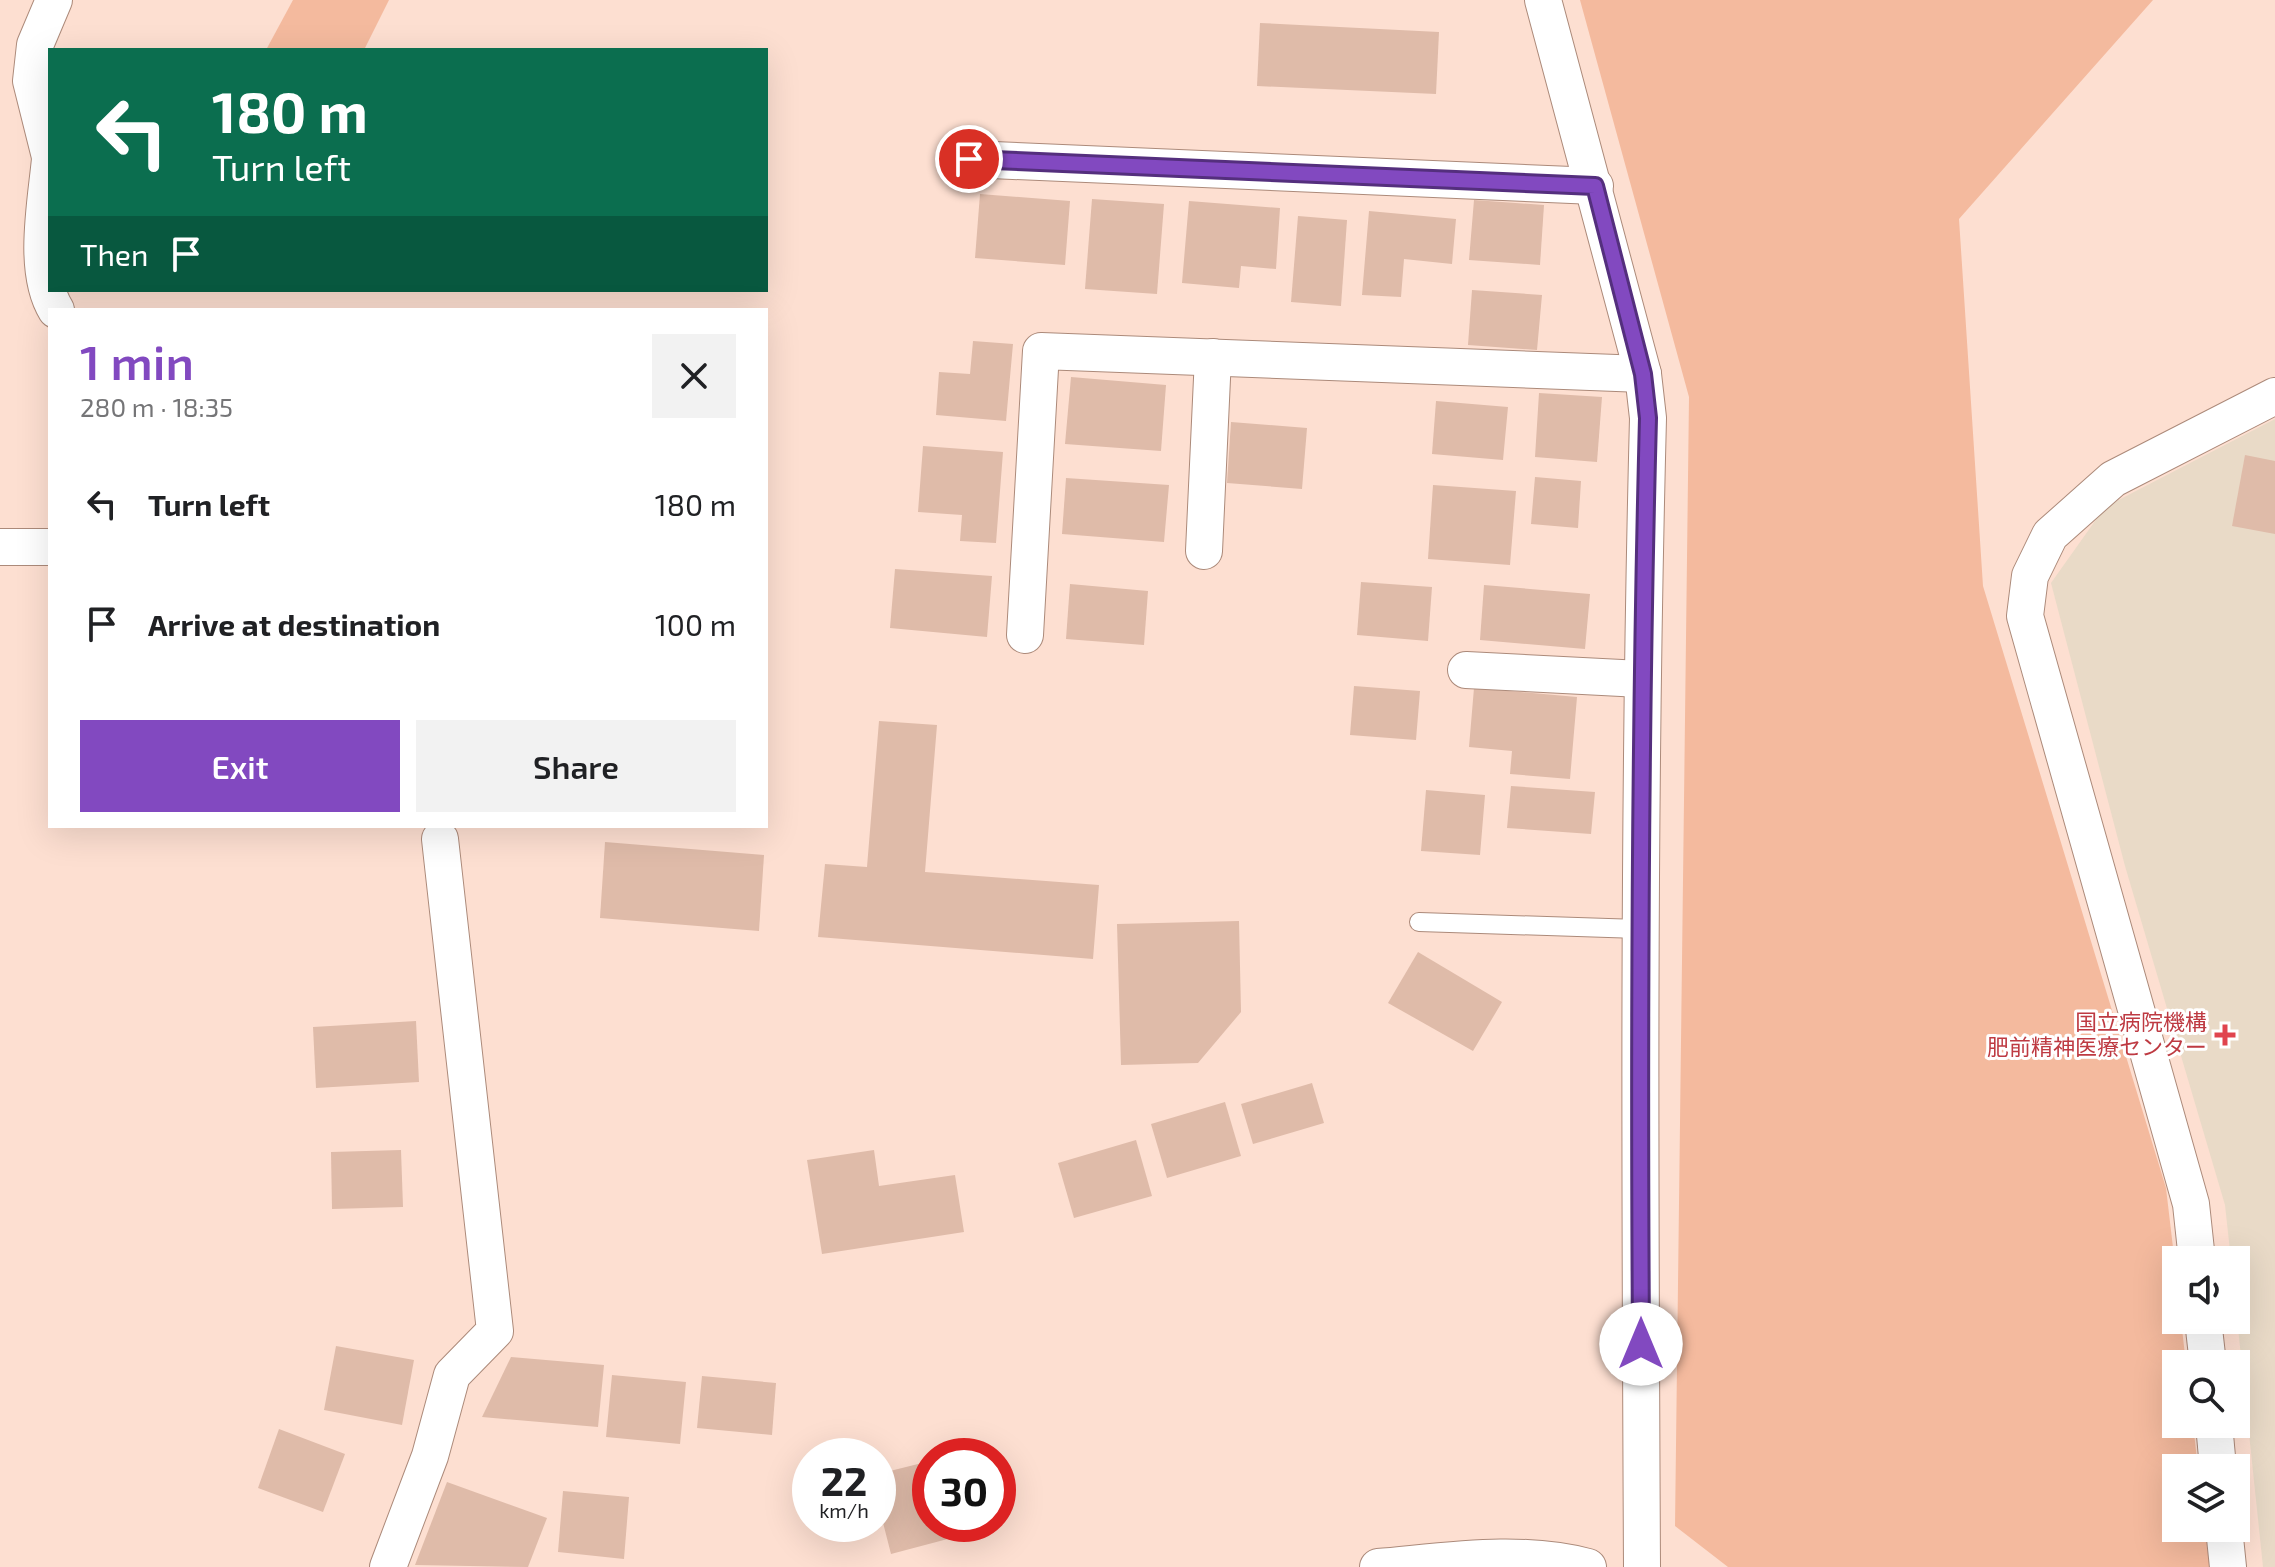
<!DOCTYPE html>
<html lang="en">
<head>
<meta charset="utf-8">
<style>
	:root { --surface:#fff; --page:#f2f2f2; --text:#202124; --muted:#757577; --accent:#8249c0 }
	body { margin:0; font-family:"Exo 2","Noto Sans JP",sans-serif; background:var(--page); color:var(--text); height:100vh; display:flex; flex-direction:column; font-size:30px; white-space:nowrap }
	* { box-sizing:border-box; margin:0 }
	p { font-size:26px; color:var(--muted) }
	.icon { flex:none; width:44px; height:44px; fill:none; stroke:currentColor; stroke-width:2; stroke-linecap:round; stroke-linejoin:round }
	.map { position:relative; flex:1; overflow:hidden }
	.details { position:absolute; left:48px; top:308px; width:720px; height:520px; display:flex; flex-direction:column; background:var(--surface); border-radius:0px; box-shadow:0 8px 32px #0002 }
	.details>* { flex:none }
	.banner { position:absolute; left:48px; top:48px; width:720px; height:244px; border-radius:0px; box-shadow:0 8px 32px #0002; background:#0b6e4f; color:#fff; overflow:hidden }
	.tools { position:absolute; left:2162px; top:1246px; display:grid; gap:16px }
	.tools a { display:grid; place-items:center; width:88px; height:88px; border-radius:0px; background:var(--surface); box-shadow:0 8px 32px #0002; font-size:40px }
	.speed { position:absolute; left:792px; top:1438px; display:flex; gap:16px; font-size:40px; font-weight:700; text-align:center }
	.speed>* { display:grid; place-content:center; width:104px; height:104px; border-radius:50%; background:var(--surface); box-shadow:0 8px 32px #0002; line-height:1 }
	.speed small { font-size:20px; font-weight:400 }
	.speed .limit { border:12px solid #d22; background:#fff; color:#111 }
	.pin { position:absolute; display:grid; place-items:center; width:68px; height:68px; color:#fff; margin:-34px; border:4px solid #fff; border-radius:50%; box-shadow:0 2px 8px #0007 }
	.me { position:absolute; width:88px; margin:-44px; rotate:0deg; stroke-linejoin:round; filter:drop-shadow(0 0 6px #0008) }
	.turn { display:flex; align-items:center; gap:28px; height:168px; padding:0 32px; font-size:36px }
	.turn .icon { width:104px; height:104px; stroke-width:2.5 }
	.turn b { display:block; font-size:56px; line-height:68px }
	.then { display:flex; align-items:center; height:76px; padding:0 32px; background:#0003; gap:16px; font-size:30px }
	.round { display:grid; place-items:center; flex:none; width:84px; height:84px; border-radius:0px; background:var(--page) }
	.overview { display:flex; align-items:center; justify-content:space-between; height:136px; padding:0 32px }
	h1 { font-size:48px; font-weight:600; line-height:60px; color:var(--accent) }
	.primary-button { display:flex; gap:16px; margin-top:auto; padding:16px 32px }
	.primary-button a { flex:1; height:92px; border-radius:0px; background:var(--accent); color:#fff; font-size:32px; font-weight:600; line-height:92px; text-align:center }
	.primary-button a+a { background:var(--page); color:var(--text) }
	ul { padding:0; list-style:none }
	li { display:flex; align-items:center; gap:24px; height:120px; padding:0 32px }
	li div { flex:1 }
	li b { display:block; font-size:30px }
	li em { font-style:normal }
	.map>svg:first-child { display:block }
</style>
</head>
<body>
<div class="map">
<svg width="2275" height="1567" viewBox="0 0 2275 1567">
	<rect width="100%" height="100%" fill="#fddfd1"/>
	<path fill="#e9dac7" d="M2275 419V1567H2263L2236 1309V1260H2231L2225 1205 2125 866 2051 583 2105 507Z"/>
	<g fill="#f4ba9e">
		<path d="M293 0H389L364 50H266Z"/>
		<path d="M1580 0H2153L1959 219 1983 586 2166 1188 2176 1273V1320H2181L2186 1364H2176V1424H2193L2198 1468H2176V1528H2205L2210 1567H1728L1675 1526 1689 397Z"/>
	</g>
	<g fill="#dfbba9">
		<path d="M1260 23 1439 32 1436 94 1257 86Z"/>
		<path d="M980 194 1070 201 1065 265 975 258Z"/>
		<path d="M1092 199 1164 204 1157 294 1085 289Z"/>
		<path d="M1474 200 1544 205 1540 265 1469 260Z"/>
		<path d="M1189 201 1280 208 1276 269 1241 266 1239 288 1182 283Z"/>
		<path d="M1369 211 1456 219 1452 264 1404 259 1401 297 1362 295Z"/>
		<path d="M1298 216 1347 220 1341 306 1291 302Z"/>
		<path d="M1472 290 1542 295 1537 350 1468 345Z"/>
		<path d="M973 341 1013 344 1006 421 936 415 939 372 970 374Z"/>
		<path d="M1071 377 1166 385 1161 451 1065 444Z"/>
		<path d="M1539 393 1602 397 1597 462 1535 457Z"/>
		<path d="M1436 401 1508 407 1503 460 1432 454Z"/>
		<path d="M1231 422 1307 428 1302 489 1227 483Z"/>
		<path d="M923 446 1003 452 996 543 960 541 962 515 918 512Z"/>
		<path d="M2245 455 2275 461V534L2232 526Z"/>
		<path d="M1535 477 1581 481 1578 528 1531 524Z"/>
		<path d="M1066 478 1169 485 1164 542 1062 534Z"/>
		<path d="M1433 485 1516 491 1510 565 1428 559Z"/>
		<path d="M895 569 992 576 987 637 890 628Z"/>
		<path d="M1361 582 1432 587 1428 641 1357 635Z"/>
		<path d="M1070 584 1148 591 1144 645 1066 639Z"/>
		<path d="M1484 585 1590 594 1585 649 1480 640Z"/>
		<path d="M1354 686 1420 691 1416 740 1350 735Z"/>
		<path d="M1474 688 1577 697 1570 779 1510 774 1512 751 1469 747Z"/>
		<path d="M879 721 937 725 925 872 1099 885 1093 959 818 937 825 864 867 867Z"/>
		<path d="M1511 786 1595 792 1591 834 1507 828Z"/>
		<path d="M1426 790 1485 795 1480 855 1421 851Z"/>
		<path d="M605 842 764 855 759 931 600 918Z"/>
		<path d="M1239 921 1241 1012 1198 1063 1121 1065 1117 924Z"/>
		<path d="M1418 952 1502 1002 1473 1051 1388 1003Z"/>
		<path d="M416 1021 419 1082 316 1088 313 1027Z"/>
		<path d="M1312 1083 1324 1123 1253 1144 1241 1104Z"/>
		<path d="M1225 1102 1241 1156 1167 1178 1151 1124Z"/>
		<path d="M1136 1140 1152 1196 1074 1218 1058 1163Z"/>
		<path d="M401 1150 403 1207 332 1209 331 1152Z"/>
		<path d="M874 1150 879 1186 955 1175 964 1232 822 1254 807 1160Z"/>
		<path d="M336 1346 414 1360 402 1425 324 1410Z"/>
		<path d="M511 1357 604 1365 598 1427 482 1417Z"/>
		<path d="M612 1375 686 1382 680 1444 606 1437Z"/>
		<path d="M702 1376 776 1383 772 1435 697 1428Z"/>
		<path d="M279 1429 345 1454 323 1512 258 1488Z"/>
		<path d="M930 1461V1524H956L959 1536 891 1554 878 1503V1474Z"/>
		<path d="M447 1482 547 1518 528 1567 415 1565Z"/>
		<path d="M563 1491 629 1497 624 1559 558 1552Z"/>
	</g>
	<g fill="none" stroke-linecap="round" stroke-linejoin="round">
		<g stroke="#ac8a7a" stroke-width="20">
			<path id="service" d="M1419 922 1639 929"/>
		</g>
		<g stroke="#ac8a7a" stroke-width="38">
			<g id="minor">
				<path d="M1543 0 1643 374 1648 418C1638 801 1640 1184 1642 1567"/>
				<path d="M50 157 31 81 35 45 54 0"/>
				<path d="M50 159C46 202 32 271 56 310"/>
				<path d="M969 159 1595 186"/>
				<path d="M0 547H50"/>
				<path d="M1204 551 1213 357"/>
				<path d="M1025 635 1041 351 1643 374"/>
				<path d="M1466 670 1641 679"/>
				<path d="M2197 1260 2191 1204 2025 616 2030 576 2050 535 2113 479 2275 396"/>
				<path d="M2203 1320 2208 1364"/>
				<path d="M2214 1424 2218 1468"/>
				<path d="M2224 1528 2228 1567"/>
				<path d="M388 1567 430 1456 452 1375 495 1331 440 839"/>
				<path d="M1378 1567C1447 1561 1520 1549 1588 1567"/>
			</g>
		</g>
		<use href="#service" stroke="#fff" stroke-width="18"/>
		<use href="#minor" stroke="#fff" stroke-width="36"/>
	</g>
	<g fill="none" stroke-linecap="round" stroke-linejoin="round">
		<g stroke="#542f7d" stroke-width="20">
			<path id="route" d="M969 159 1595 186 1643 374 1648 418C1640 726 1639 1035 1641 1344"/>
		</g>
		<use href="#route" stroke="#8249c0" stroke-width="14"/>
	</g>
	<path fill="#e0444e" stroke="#fff" stroke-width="3" d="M2221 1023h8v8h8v8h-8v8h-8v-8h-8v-8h8z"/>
	<g text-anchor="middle" stroke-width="6" stroke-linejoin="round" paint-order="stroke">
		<g font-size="22" fill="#be3a42" stroke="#fff" text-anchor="end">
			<text x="2207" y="1030">国立病院機構<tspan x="2207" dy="25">肥前精神医療センター</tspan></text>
		</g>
	</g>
</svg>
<div class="tools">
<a><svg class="icon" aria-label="sound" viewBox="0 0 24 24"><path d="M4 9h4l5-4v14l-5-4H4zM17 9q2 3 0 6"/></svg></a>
<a><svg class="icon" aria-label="search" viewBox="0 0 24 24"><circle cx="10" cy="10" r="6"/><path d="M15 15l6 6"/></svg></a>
<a><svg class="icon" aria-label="layers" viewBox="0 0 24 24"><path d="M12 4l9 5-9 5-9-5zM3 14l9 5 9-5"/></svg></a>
</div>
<div class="speed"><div>22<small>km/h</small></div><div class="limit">30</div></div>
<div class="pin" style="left:969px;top:159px;background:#d93025"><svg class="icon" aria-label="arrive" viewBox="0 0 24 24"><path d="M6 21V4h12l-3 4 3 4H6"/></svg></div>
<svg class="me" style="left:1641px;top:1344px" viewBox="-20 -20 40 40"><circle r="19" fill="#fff"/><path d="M0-13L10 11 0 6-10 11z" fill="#8249c0"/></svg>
<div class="banner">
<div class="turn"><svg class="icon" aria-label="left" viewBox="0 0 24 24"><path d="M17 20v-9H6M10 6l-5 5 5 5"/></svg><div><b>180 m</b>Turn left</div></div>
<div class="then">Then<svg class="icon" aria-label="arrive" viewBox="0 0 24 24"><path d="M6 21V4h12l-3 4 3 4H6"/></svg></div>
</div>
<section class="details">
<div class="overview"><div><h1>1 min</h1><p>280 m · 18:35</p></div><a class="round"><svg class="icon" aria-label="close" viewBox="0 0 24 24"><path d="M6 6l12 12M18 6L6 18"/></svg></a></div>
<ul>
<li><svg class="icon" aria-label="left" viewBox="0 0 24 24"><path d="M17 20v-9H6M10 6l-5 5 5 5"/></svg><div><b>Turn left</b></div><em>180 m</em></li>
<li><svg class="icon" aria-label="arrive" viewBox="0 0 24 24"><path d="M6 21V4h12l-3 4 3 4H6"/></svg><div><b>Arrive at destination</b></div><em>100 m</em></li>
</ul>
<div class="primary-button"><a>Exit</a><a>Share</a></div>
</section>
</div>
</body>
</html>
